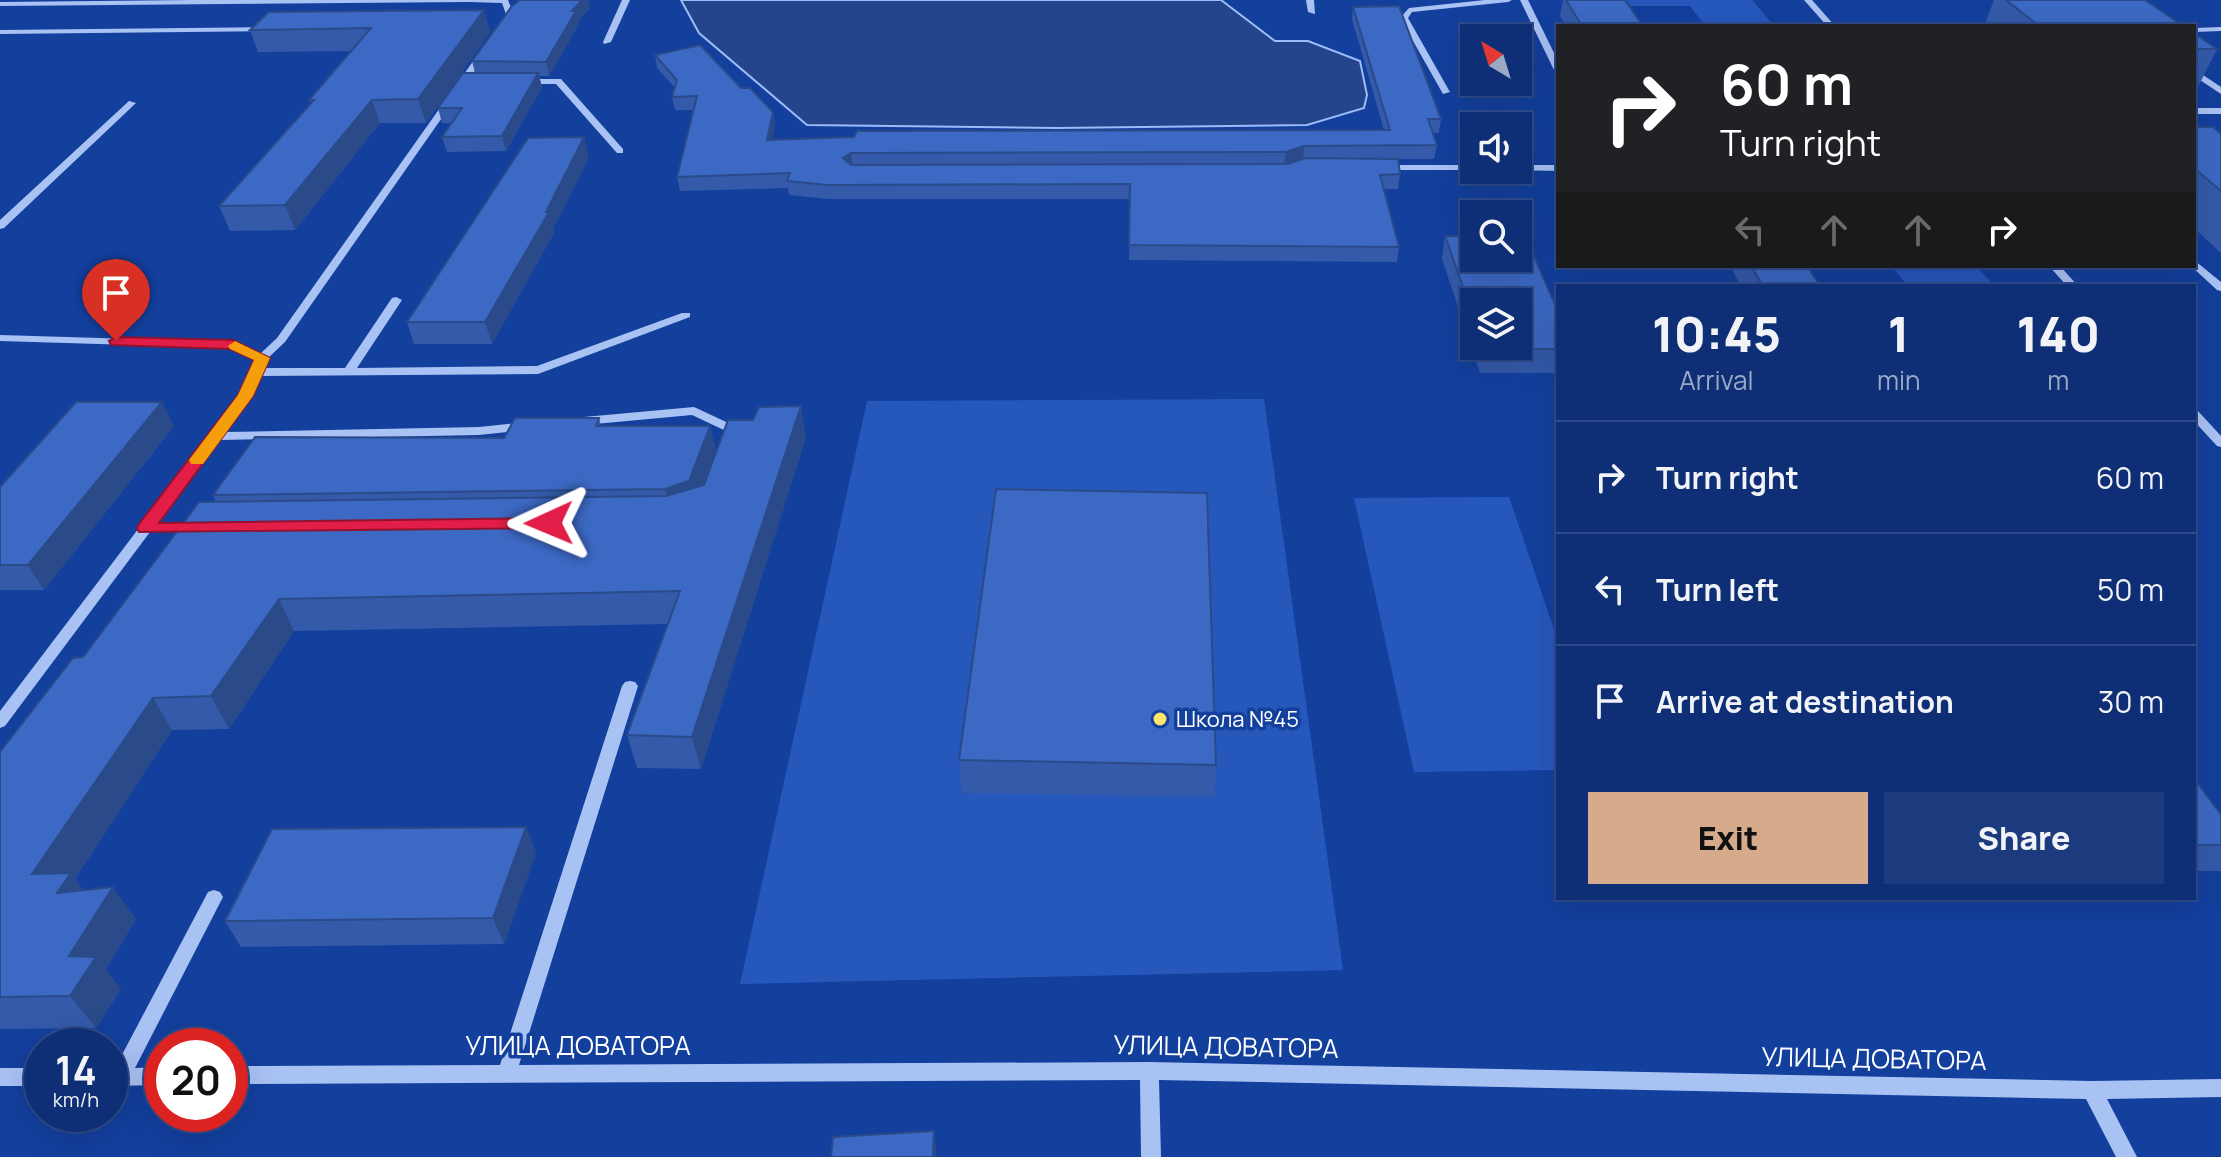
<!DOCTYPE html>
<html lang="en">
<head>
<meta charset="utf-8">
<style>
	:root { --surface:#0e2f76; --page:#1c3b7e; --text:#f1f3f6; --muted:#9ba9c5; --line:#2e4a88; --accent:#d6ab8b }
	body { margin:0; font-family:Manrope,sans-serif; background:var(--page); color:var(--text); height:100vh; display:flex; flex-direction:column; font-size:30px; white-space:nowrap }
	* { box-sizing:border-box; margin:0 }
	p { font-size:26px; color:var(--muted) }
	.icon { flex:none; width:44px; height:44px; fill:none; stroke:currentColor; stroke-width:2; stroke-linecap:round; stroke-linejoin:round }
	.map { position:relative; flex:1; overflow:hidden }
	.side { position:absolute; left:1556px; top:284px; width:640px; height:616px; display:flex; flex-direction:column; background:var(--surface); border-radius:0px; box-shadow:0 8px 32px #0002,0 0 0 2px var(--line) }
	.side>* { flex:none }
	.top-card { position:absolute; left:1556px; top:24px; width:640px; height:244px; border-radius:0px; box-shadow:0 8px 32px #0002,0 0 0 2px var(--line); background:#202124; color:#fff; overflow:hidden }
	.needle { width:52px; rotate:322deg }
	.buttons { position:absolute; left:1460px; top:24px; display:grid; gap:16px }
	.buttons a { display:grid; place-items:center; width:72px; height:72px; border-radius:0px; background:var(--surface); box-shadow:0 8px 32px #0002,0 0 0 2px var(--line); font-size:40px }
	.speed { position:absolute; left:24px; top:1028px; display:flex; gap:16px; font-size:40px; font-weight:700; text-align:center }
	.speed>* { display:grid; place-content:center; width:104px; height:104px; border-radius:50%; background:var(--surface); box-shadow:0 8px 32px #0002,0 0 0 2px var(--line); line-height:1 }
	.speed small { font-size:20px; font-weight:400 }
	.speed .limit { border:12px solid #d22; background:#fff; color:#111 }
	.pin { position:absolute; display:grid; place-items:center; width:68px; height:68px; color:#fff; margin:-82px -34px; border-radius:50% 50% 50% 0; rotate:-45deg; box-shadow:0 0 8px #0007 }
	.pin .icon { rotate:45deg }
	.me { position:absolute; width:88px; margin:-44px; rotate:269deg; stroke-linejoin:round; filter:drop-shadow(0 0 6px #0008) }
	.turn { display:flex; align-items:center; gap:28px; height:168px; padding:0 32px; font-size:36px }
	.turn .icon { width:104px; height:104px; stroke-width:2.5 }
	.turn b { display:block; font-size:56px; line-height:68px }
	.lanes { display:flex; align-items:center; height:76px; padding:0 32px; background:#0003; justify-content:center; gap:40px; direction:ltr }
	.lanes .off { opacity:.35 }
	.eta { display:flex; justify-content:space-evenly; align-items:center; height:136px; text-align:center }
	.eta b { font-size:48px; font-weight:800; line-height:56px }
	.action { display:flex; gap:16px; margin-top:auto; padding:16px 32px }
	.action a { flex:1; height:92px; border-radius:0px; background:var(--accent); color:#111; font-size:32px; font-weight:800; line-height:92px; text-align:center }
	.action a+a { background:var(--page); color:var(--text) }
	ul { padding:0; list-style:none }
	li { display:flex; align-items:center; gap:24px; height:112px; padding:0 32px; border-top:2px solid var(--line) }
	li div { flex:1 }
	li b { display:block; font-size:30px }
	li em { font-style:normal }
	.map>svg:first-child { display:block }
</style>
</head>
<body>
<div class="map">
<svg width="2221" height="1157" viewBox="0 0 2221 1157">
	<rect width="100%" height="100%" fill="#133f9d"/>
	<g fill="#2658bc">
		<path d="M1616 0H1752L1774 26H1705L1690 6H1621Z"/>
		<path d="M1891 266H1976L1994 286H1908Z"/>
		<path d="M1264 399 1343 970 740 984 867 401Z"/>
		<path d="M1509 497 1558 641V770L1414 772 1354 498Z"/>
	</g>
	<path fill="#24448c" stroke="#9cbbf7" stroke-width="2" d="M681 0H1221L1275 41H1308L1360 61 1367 95 1364 108 1307 125 1057 128 807 125 699 33Z"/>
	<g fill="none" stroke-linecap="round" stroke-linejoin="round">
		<g fill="#a9c2f4" fill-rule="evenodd">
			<path d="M193 0H508L514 15 507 17 502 3 469 2 0 6V2Z"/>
			<path d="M622 0H630L611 42 604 44 603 42Z"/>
			<path d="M1306 0H1314L1315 14 1308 12Z"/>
			<path d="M1485 0H1512L1508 2 1412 12 1408 18 1450 92 1443 94 1400 18 1409 8Z"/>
			<path d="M1520 0H1528L1558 61V73L1554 70Z"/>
			<path d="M1804 0H1812L1835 26H1827Z"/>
			<path d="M272 27 273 29 269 31 0 34V30Z"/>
			<path d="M2221 27V31L2194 32V28Z"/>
			<path d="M481 50 488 52 285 342 267 359 263 368H345L392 298 396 297 402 300 357 368 537 366 682 313H690V317L538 374 261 376 252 396 225 432 479 427 528 422 534 426 528 430 479 435 220 440 157 524H197L204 528 202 531 150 532 5 726 0 728V711L240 395 256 359 231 348 0 341V335L233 342 261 353 277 338Z"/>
			<path d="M2194 69 2221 87V94L2194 76Z"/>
			<path d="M521 79H561L623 149V153H617L556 84H524L521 83Z"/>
			<path d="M129 101 136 103 4 228 0 229V220Z"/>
			<rect x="2194" y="108" width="27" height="6"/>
			<path d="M1380 165H1474V170H1477H1377L1375 168Z"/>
			<path d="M1518 165H1558V171L1515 170H1518Z"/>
			<path d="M2194 260 2221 282V291L2217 290 2191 266H2194Z"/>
			<path d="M2049 266H2060L2078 286H2067Z"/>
			<path d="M694 407 737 427 739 430 733 442H725L723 439 726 431 692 415 584 425 578 421 584 417Z"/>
			<path d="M2194 410 2198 411 2221 436V447L2217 446 2194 421Z"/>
			<path d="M630 681 635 682 638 686 519 1065 1149 1062 2092 1081 2221 1079V1097L2107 1099 2137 1157H2116L2086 1099 1159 1080 1161 1157H1141L1140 1080 230 1084V1066L500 1065 622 686 625 682Z"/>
			<path d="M214 890 220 892 223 897 135 1068 162 1067V1085L110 1086V1068H115L208 892Z"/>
			<rect x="0" y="1068" width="42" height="18"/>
		</g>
	</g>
	<g fill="#345aa9" fill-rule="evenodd">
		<path d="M520 0H588L590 8 578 21 579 24 549 76H539L542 87 506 151 447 152 442 137 452 123H442L438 108 475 73 472 61Z"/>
		<path d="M1563 0H1625L1643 26H1566L1560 16Z"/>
		<path d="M1994 0H2145L2183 26H1984Z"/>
		<path d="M1353 7 1441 119 1439 133H1433L1437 145 1434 159H1398L1400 174 1398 189H1384L1399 247 1397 262 1129 260 1130 199H829L789 195 788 188 680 191 677 177 694 110H675L672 97 675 88 657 68 655 55 741 88 773 112 775 125 772 140 1384 130 1352 19Z"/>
		<path d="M484 10 490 32 426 123H380L295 230 230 231 219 206 311 104 309 100 352 51 258 52 250 30Z"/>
		<path d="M2194 33 2217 49 2197 89H2194Z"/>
		<path d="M2194 127 2221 134V253L2194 228Z"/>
		<path d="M589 157 553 229 554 233 492 344H414L407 322Z"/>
		<path d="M1445 236 1558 311V373H1480L1442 259ZM1474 302 1518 346H1474Z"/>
		<path d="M1730 266H1807L1820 286H1741Z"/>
		<path d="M599 418 601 426H710L716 451 703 485 806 437 701 769 637 768 627 735 668 624 294 631 229 729 172 730 75 879 83 890 136 919 106 969 121 989 96 1028 0 1029V752L216 502 213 495Z"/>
		<path d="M174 426 44 590H0V487Z"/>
		<path d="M959 760 1216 765 1214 797 962 793Z"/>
		<path d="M2194 778 2221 815V871H2194Z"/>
		<path d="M526 827 536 853 504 944 241 947 225 921Z"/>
	</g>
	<g fill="#2a4a89">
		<path d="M582 0H588L590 8 578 21 579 24 549 76 546 62 572 11Z"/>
		<path d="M484 10 490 32 426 123 418 99Z"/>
		<path d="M538 73 542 87 506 151 502 136Z"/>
		<path d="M372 100 380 123 295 230 285 205Z"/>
		<path d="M773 112 775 125 770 154 767 140Z"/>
		<path d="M584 137 589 157 553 229 554 233 492 344 485 322Z"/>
		<path d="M1304 146 1303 160 1284 166 1286 152Z"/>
		<path d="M851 153 853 167 843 158Z"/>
		<path d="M162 402 174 426 44 590 28 565Z"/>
		<path d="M801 406 806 437 701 769 692 737Z"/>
		<path d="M710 426 716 451 695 507 672 514 665 489Z"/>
		<path d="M279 599 294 631 229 729 211 696Z"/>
		<path d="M153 698 172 730 75 879 94 905 81 925 32 874Z"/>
		<path d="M526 827 536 853 504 944 493 918Z"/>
		<path d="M113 887 136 919 106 969 121 989 96 1028 70 996 69 956Z"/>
		<path d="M934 1131 936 1148V1157H933Z"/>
	</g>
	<g fill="#3c69c4" stroke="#2a4a89" stroke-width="2">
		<path d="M520 0H582L572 11H576L546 62 472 61 512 6Z"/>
		<path d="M1566 0H1625L1643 26H1582Z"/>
		<path d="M2006 0H2145L2183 26H2039Z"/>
		<path d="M1399 6 1441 119H1428L1437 145 1304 146 1286 152 851 153 843 158 851 165 1287 164 1306 158 1398 159 1400 174 1380 175 1399 247 1129 245 1130 184 827 185 787 181 790 173 677 177 697 96 672 97 677 80 655 55 700 45 741 88H750L773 112 767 140 854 137 857 131 1390 130 1353 7Z"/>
		<path d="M484 10 418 99 372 100 285 205 219 206 314 100H309L371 28 250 30 269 12Z"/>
		<path d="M2194 33 2217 49H2194Z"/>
		<path d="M463 73H538L502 136 442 137 462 108H438Z"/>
		<path d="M2194 127H2213L2221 134V191L2194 168Z"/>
		<path d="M584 137 546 212H549L485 322H407L528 138Z"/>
		<path d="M1445 236H1474V258H1518V236H1525L1558 311V349H1485L1484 346H1518V302H1474V318Z"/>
		<path d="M1751 266H1807L1820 286H1763Z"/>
		<path d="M76 402H162L28 565H0V487Z"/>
		<path d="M801 406 692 737 627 735 680 591 279 599 211 696 153 698 32 874 71 873 57 893 113 887 69 956 96 957 70 996 0 997V752L73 658 83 657 199 502 666 496 704 485 728 420H753L759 407Z"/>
		<path d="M515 418H599L596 426H710L689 481 665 489 213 495 255 437 504 438Z"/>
		<path d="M996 489 1207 493 1216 765 959 760Z"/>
		<path d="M2194 778 2221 815V845H2194Z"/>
		<path d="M526 827 493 918 225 921 272 829Z"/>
		<path d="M934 1131 933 1157H831L833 1137Z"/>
	</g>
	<path fill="#e11d48" stroke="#92132f" stroke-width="2" d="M116 337 233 340 270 358 253 396 159 523 549 518 557 523 549 528 139 532 137 528 139 524 238 395 254 360 230 349 111 345 109 341Z"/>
	<path fill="#f59e0b" d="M235 341 270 358 253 396 203 464H191L189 460 238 395 254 360 230 349 228 346Z"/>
	<circle fill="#ffe66c" stroke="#133f9d" stroke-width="3" cx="1160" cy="719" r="8"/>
	<g text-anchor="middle" stroke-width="7" stroke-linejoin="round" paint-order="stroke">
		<g font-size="22" fill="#fff" stroke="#133f9d" text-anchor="start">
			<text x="1176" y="727">Школа №45</text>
		</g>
		<g font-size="26" fill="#fff" stroke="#133f9d">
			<text x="578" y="1055">УЛИЦА ДОВАТОРА</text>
			<text transform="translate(1226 1047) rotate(1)" y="9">УЛИЦА ДОВАТОРА</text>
			<text transform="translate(1874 1059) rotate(1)" y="9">УЛИЦА ДОВАТОРА</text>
		</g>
	</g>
</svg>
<div class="buttons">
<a><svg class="needle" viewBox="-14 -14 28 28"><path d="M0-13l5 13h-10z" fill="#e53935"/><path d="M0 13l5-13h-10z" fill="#9ba9c5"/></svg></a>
<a><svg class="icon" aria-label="sound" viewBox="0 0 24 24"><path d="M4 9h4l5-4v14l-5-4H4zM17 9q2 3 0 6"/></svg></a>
<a><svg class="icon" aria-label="search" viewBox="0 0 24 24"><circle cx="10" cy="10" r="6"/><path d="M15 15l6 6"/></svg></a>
<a><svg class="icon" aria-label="layers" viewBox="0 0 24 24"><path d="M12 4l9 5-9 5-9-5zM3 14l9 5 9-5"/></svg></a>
</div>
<div class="speed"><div>14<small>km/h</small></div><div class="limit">20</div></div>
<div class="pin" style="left:116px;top:341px;background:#d93025"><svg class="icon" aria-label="arrive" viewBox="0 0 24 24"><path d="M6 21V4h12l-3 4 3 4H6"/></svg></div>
<svg class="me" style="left:549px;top:523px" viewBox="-20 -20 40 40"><path d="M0-17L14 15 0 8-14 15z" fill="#e11d48" stroke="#fff" stroke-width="4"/></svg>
<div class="top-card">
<div class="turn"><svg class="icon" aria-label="right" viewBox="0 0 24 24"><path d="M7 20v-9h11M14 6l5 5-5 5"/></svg><div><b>60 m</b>Turn right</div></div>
<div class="lanes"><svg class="icon off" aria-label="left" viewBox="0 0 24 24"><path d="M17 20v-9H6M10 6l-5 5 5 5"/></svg><svg class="icon off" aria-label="ahead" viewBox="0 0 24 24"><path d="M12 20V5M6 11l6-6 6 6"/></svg><svg class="icon off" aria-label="ahead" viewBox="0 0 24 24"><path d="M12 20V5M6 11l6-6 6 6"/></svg><svg class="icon" aria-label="right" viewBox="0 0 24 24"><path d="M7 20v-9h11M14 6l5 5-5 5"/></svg></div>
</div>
<section class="side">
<div class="eta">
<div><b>10:45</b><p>Arrival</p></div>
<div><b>1</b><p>min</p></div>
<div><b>140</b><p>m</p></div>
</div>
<ul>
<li><svg class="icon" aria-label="right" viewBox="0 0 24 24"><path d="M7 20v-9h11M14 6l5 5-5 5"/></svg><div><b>Turn right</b></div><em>60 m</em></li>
<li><svg class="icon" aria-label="left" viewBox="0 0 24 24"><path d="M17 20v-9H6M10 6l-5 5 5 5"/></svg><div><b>Turn left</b></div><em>50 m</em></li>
<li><svg class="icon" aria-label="arrive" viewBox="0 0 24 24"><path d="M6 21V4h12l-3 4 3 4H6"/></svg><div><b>Arrive at destination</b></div><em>30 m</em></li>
</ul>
<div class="action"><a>Exit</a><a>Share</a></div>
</section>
</div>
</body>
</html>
